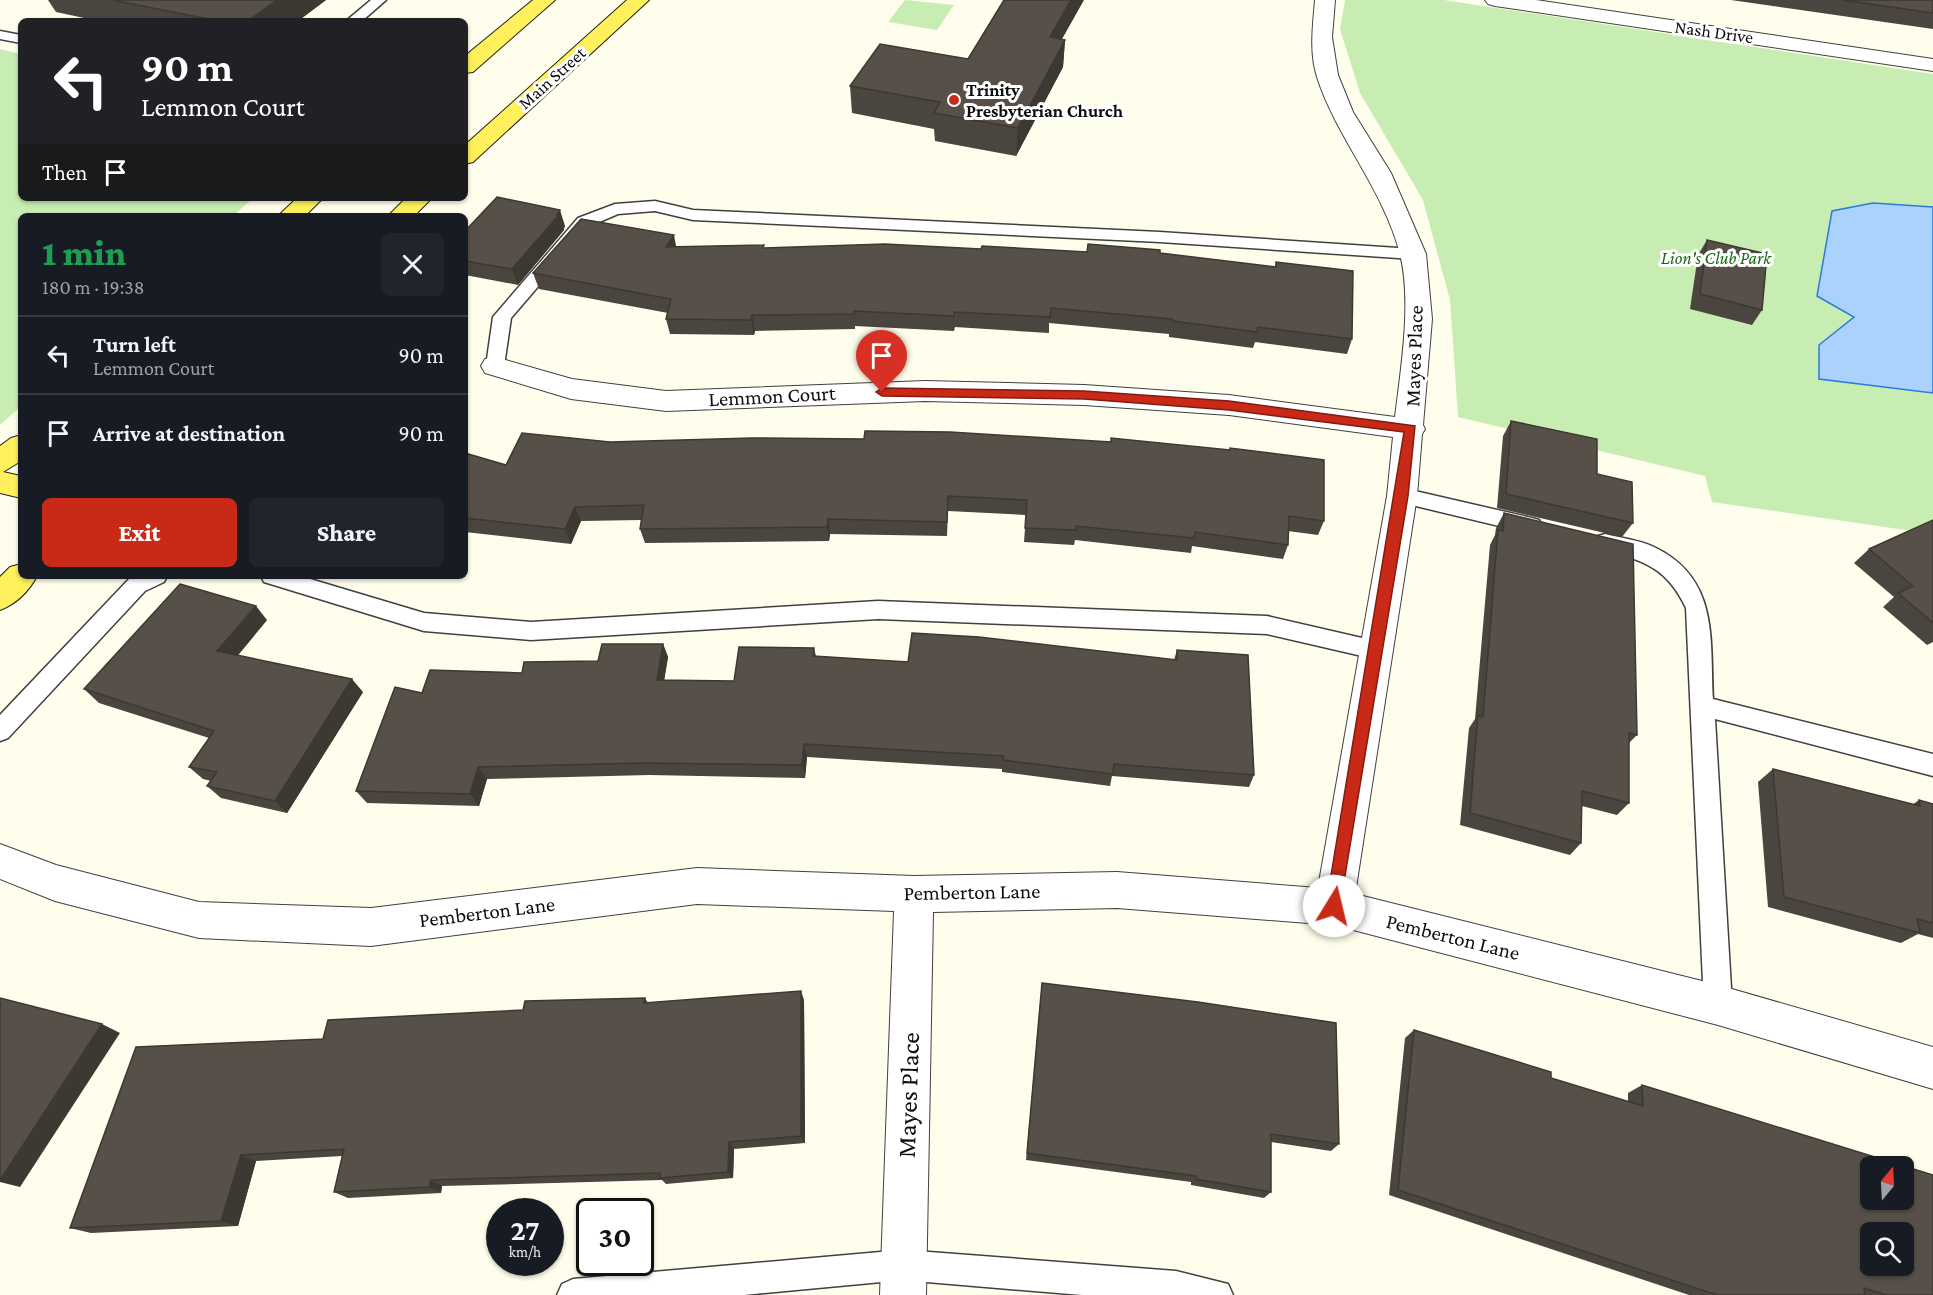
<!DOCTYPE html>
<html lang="en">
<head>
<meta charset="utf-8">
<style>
	:root { --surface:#171b24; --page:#20242c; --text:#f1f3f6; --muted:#9ea1a6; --line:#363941; --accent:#c92a18 }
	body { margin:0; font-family:"Crimson Pro",serif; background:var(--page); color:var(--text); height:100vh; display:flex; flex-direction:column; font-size:22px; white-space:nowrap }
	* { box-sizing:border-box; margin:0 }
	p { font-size:20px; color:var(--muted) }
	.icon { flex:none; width:33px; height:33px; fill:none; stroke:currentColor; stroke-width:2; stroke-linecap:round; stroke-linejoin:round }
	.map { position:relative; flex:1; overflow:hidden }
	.details { position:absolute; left:18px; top:213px; width:450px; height:366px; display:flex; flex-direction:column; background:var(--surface); border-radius:9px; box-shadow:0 2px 4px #0004 }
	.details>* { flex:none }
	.guide { position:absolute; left:18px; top:18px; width:450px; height:183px; border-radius:9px; box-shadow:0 2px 4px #0004; background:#202124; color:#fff; overflow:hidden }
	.needle { width:39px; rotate:18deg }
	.fabs { position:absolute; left:1860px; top:1156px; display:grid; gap:12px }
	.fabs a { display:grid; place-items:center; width:54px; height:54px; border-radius:9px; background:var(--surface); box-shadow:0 2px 4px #0004; font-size:30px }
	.speed { position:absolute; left:486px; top:1198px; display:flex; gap:12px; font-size:30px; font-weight:700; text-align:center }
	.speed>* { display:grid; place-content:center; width:78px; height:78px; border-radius:50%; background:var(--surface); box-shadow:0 2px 4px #0004; line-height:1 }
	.speed small { font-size:15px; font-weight:400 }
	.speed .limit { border:3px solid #111; border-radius:9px; background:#fff; color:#111 }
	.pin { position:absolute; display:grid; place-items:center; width:51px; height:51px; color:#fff; margin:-62px -26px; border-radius:50% 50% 50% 0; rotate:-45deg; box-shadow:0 0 6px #0007 }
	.pin .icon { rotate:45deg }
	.me { position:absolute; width:66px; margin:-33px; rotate:9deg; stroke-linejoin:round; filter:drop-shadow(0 0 4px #0008) }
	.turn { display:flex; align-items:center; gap:21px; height:126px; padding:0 24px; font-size:27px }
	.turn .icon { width:78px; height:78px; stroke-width:2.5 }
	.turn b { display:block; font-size:42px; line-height:51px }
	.then { display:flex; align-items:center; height:57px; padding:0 24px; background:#0003; gap:12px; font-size:22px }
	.round { display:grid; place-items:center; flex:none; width:63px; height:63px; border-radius:9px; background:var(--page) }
	.overview { display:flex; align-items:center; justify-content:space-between; height:102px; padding:0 24px }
	h1 { font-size:36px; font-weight:800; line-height:45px; color:#1e9e55 }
	.action { display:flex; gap:12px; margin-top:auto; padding:12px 24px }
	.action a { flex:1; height:69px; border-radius:9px; background:var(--accent); color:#fff; font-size:24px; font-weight:800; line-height:69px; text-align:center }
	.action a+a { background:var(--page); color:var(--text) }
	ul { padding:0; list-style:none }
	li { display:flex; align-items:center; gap:18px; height:78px; padding:0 24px; border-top:2px solid var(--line) }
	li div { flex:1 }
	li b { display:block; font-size:22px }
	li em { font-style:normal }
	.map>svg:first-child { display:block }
</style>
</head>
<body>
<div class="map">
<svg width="1933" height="1295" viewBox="0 0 1933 1295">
	<rect width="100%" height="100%" fill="#fffeec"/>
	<g fill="#c8edb2">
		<path d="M905 0 954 5 937 30 888 22Z"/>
		<path d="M1345 0H1444L1933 74V534L1712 502 1705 476 1458 417 1450 300 1423 200 1360 93 1340 29Z"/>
		<path d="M0 49 21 54V198H253L233 216H21V406L0 425Z"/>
	</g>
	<path fill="#abd2fc" stroke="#2c7ada" stroke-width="1.5" d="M1873 203 1933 207V393L1819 379V345L1854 317 1817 296 1832 211Z"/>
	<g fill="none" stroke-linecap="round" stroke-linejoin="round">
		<g stroke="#404040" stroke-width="3">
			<g id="service">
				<path d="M371 0H386L362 21H346Z"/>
				<path d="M0 31 21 35V43L0 39Z"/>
				<path d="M655 201 693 210 1160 232 1413 249 1422 254 1413 259 1160 242 693 220 655 211 618 214 590 226 511 318 504 366 502 370H488L486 366 493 317 578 218 615 204Z"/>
				<path d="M1402 488 1532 518 1539 520 1542 526 1539 532 1532 534 1395 501 1392 496 1395 491Z"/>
				<path d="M1605 534C1621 538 1639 540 1654 547 1719 578 1710 638 1713 699L1933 754V776L1715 719 1732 1005 1728 1015 1718 1019 1708 1015 1704 1005 1686 608C1665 564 1641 561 1598 548L1594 542 1598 536Z"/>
				<path d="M136 576H167L164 582 145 591 8 738 0 741V715L129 579Z"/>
				<path d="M261 576H300L424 613 531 622 878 601 1267 616 1375 641 1383 643 1386 650 1383 657 1375 659 1267 634 878 619 531 640 424 631 264 582Z"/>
				<path d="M903 1250 1176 1271 1228 1284 1233 1295H1082L903 1280 744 1295H557L562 1284 573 1279Z"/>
			</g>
		</g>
		<g stroke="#404040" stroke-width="2">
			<path id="minor" d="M1315 0H1335L1332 37 1338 75 1353 112 1391 173 1426 254 1432 319 1423 425 1425 429 1422 434 1417 496 1355 894 1718 985 1933 1047V1089L1718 1025 1334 925 1117 908 933 912 926 1295H880L894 911 697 904 371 946 199 938 55 901 0 879V844L56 865 199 902 371 908 697 868 914 876 1117 872 1318 888 1387 496 1393 437 1229 415 1084 405 925 401 666 411 571 399 485 373 481 366 485 359 495 357 572 379 666 391 925 381 1084 385 1229 395 1395 417C1401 368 1412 301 1400 254 1384 190 1336 137 1317 77 1309 52 1313 25 1315 0Z"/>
		</g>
		<g stroke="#404040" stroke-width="2">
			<path id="tertiary" d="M1485 0H1536L1933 59V71L1495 6 1488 4Z"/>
		</g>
		<g stroke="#1e1e1e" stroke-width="2">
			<g id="primary">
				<path d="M533 0H555L473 72 465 73V56Z"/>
				<path d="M627 0H649L473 162 465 164V145Z"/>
				<path d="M297 198H323L305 216H278Z"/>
				<path d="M406 198H432L414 216H388Z"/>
				<path d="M21 435V461L3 472 21 476V498L0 493V446L11 438Z"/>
				<path d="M21 564V576H37C29 591 16 604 0 610V577L10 567Z"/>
			</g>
		</g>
		<use href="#service" fill="#fff" fill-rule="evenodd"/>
		<use href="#minor" fill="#fff" fill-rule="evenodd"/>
		<use href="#tertiary" fill="#fff" fill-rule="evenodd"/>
		<use href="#primary" fill="#fff05c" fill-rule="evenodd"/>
	</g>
	<g fill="#4a453e">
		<path d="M48 0H326L298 21H98L56 12Z"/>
		<path d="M1731 0H1933V29Z"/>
		<path d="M1065 40 1063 67 1016 156 935 141 934 129 852 113 850 86 968 59Z"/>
		<path d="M565 226 564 228V230L518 285 465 275V231Z"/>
		<path d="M1707 240 1762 310 1752 325 1690 309 1698 255Z"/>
		<path d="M676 246 764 248 981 249 1160 253 1275 267 1276 262 1352 339 1347 354 1255 342 1253 348 1169 337V334L1049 323V333L955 327 954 331 855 326V329L755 331 754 335 670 334 666 319 668 313 539 289 533 273Z"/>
		<path d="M1511 421 1597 474 1633 523 1622 537 1497 508 1503 436Z"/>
		<path d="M752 438 1324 521 1318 535 1288 531V545L1283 559 1192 546 1191 553 1075 540 1074 545 1024 542 1026 515 948 511 947 536 830 534 829 541 645 543 640 529 641 520 581 521 571 544 465 532V453L506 465 610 442Z"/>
		<path d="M1504 513 1637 735 1629 743V803L1617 815 1582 806 1581 843 1570 855 1460 825 1469 728 1475 719 1490 545 1495 535 1496 528Z"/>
		<path d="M1933 520V642L1927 645 1883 607 1894 597 1854 563 1869 549Z"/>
		<path d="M267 620 237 656 363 692 287 813 221 798 207 786 211 781 203 779 189 767 209 738 99 703 84 689Z"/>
		<path d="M663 644 668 657 664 680 734 681 814 648 816 656 908 662 1174 660 1177 650 1254 775 1249 787 1112 776 1110 786 1002 772V769L807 757 805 778 649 775 487 779 479 806 367 803 356 791 422 693 522 673 598 661Z"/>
		<path d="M1773 769 1912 805 1919 800 1933 804V938L1918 934 1901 943 1768 907 1758 782Z"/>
		<path d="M1042 983 1339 1144 1331 1151 1271 1142V1192L1264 1198 1191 1185V1182L1026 1160Z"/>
		<path d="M645 998 648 1003 804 1000 805 1143 734 1149 733 1178 666 1184 662 1180 442 1186 441 1193 348 1198 334 1192 342 1156 256 1161 238 1226 91 1233 70 1228 323 1039 523 1010Z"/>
		<path d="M1414 1030 1551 1078 1628 1102V1093L1642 1085 1933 1295H1689L1389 1195 1405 1038Z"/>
	</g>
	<g fill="#3c3832">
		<path d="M277 0H326L298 21H248Z"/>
		<path d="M1071 0H1084L1048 64 1050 37Z"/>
		<path d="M1065 40 1063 67 1016 156 1018 128Z"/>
		<path d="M560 210 565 226 564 228V230L518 285 512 269Z"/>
		<path d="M674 235 677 251 666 247Z"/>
		<path d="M752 315 755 331 754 335 751 320Z"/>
		<path d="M575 507 581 521 571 544 565 529Z"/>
		<path d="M828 519 830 534 829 541 827 527Z"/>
		<path d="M256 606 267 620 230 665 217 651Z"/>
		<path d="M663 644 668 657 662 694 657 680Z"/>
		<path d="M352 679 363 692 287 813 275 801Z"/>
		<path d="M804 744 807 757 805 778 802 765Z"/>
		<path d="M478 767 487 779 479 806 470 794Z"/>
		<path d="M801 991 804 1000 805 1143 801 1136Z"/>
		<path d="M102 1024 120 1033 20 1187 0 1182V1180Z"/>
		<path d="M729 1142 734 1149 733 1178 728 1172Z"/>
		<path d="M241 1155 256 1161 238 1226 221 1221Z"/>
		<path d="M431 1180 442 1186 441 1193 429 1187Z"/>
	</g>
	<g fill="#565048" stroke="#3c3832" stroke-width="1.5" fill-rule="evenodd">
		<path d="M112 0H277L248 21H218Z"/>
		<path d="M1004 0H1071L1050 37 1065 40 1018 128 934 113 940 102 850 86 880 44 968 59Z"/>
		<path d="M1843 0H1933V13Z"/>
		<path d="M497 197 560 210 557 215H559L512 269 465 261V231Z"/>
		<path d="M581 219 674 235 666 247 764 245 763 248 885 244 981 249 982 246 1087 252 1088 244 1160 250V253L1276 267V262L1353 271 1352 339 1258 327 1257 332 1172 321V319L1051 308 1050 317 954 312V316L854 311V314L752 315 751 320 666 319 671 299 533 273Z"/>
		<path d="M1707 240 1767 254 1762 310 1700 294Z"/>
		<path d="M1511 421 1597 439V474L1632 482 1633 523 1506 494Z"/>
		<path d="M865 431 950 432 1111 442V438L1230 450V448L1324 460V521L1289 516 1288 545 1195 532 1194 538 1076 526V530L1025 528 1027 500 948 496 947 522 828 519 827 527 640 529 644 505 575 507 565 529 465 518V453L506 465 522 433 610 442 752 438 864 439Z"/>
		<path d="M1504 513 1633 544 1637 735 1629 733V803L1582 791 1581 843 1470 813 1478 715 1483 717 1498 530 1503 531Z"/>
		<path d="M1933 520V623L1898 593 1913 586 1869 549Z"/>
		<path d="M180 584 256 606 217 651 352 679 275 801 207 786 217 772 189 767 214 731 84 689Z"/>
		<path d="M912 633 979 637 1177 660V650L1248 655 1254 775 1114 764 1113 774 1003 760V756L804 744 802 765 644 763 478 767 470 794 356 791 395 687 422 693 430 670 522 673 524 662 598 661 602 644H663L657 680 734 681 739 647 814 648 813 656 908 662Z"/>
		<path d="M1773 769 1920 806 1919 800 1933 804V923L1917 919 1920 933 1784 897Z"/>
		<path d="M1042 983 1198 1002 1336 1023 1339 1144 1271 1134V1192L1196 1179V1176L1027 1153Z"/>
		<path d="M801 991V1136L729 1142 728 1172 660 1178V1173L431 1180 429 1187 334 1192 344 1149 241 1155 221 1221 70 1228 136 1047 323 1039 328 1020 523 1010 525 1001 645 998 644 1003Z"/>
		<path d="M0 998 102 1024 0 1180Z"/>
		<path d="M1414 1030 1551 1072V1078L1643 1106 1642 1085 1933 1175V1295H1886L1864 1288 1865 1295H1717L1398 1190ZM1870 1167H1904V1200H1870ZM1870 1233H1904V1266H1870Z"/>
	</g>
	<path fill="#c92a18" stroke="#831b10" stroke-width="1.5" d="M882 388 1084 391 1229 401 1415 426 1408 496 1339 912 1334 914 1328 912 1326 906 1404 432 1229 410 1084 399 882 396 876 392Z"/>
	<circle fill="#c92a18" stroke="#fff" stroke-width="2" cx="954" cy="100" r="6"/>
	<g text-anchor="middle" stroke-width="6" stroke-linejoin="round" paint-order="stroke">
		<g font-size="18" fill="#0d0d0d" stroke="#fff">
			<text transform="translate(1714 32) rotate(8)" y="6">Nash Drive</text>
			<text transform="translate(552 78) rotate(-42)" y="6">Main Street</text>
		</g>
		<g font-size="18" font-weight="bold" fill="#0d0d0d" stroke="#fff" text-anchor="start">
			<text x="966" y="96">Trinity<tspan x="966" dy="21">Presbyterian Church</tspan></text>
		</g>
		<g font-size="18" font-style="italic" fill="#1c6a17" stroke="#fff">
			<text x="1716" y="264">Lion's Club Park</text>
		</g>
		<g font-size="21" fill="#0d0d0d" stroke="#fff">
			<text transform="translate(1414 356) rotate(-88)" y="7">Mayes Place</text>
			<text transform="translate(772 396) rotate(-3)" y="7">Lemmon Court</text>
			<text transform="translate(972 892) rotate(-1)" y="7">Pemberton Lane</text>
			<text transform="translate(487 912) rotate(-7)" y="7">Pemberton Lane</text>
			<text transform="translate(1453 937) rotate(14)" y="7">Pemberton Lane</text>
		</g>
		<g font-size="26" fill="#0d0d0d" stroke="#fff">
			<text transform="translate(908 1095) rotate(-88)" y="9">Mayes Place</text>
		</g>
	</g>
</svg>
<div class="fabs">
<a><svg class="needle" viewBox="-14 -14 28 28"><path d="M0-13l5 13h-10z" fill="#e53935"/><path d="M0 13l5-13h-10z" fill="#9ea1a6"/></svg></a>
<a><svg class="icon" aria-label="search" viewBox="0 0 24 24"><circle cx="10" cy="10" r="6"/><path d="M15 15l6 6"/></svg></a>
</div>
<div class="speed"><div>27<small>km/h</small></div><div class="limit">30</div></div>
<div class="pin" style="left:882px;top:392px;background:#d93025"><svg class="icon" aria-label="arrive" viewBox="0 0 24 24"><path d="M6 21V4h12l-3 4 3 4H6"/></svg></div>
<svg class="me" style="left:1334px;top:906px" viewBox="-20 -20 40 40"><circle r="19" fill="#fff"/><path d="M0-13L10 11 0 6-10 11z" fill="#c92a18"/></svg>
<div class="guide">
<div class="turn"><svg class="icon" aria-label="left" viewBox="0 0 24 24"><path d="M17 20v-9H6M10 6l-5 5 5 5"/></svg><div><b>90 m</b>Lemmon Court</div></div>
<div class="then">Then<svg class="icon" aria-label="arrive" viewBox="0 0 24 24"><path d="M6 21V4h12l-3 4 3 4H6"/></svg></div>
</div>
<section class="details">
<div class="overview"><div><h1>1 min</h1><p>180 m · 19:38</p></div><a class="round"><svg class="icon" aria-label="close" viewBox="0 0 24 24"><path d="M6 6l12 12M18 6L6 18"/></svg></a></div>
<ul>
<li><svg class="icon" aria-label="left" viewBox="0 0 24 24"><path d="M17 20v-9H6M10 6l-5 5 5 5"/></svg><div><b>Turn left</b><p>Lemmon Court</p></div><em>90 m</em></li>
<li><svg class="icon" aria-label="arrive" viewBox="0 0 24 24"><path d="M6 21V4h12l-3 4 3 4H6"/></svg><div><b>Arrive at destination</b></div><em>90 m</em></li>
</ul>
<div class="action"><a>Exit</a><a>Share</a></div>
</section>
</div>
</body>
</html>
